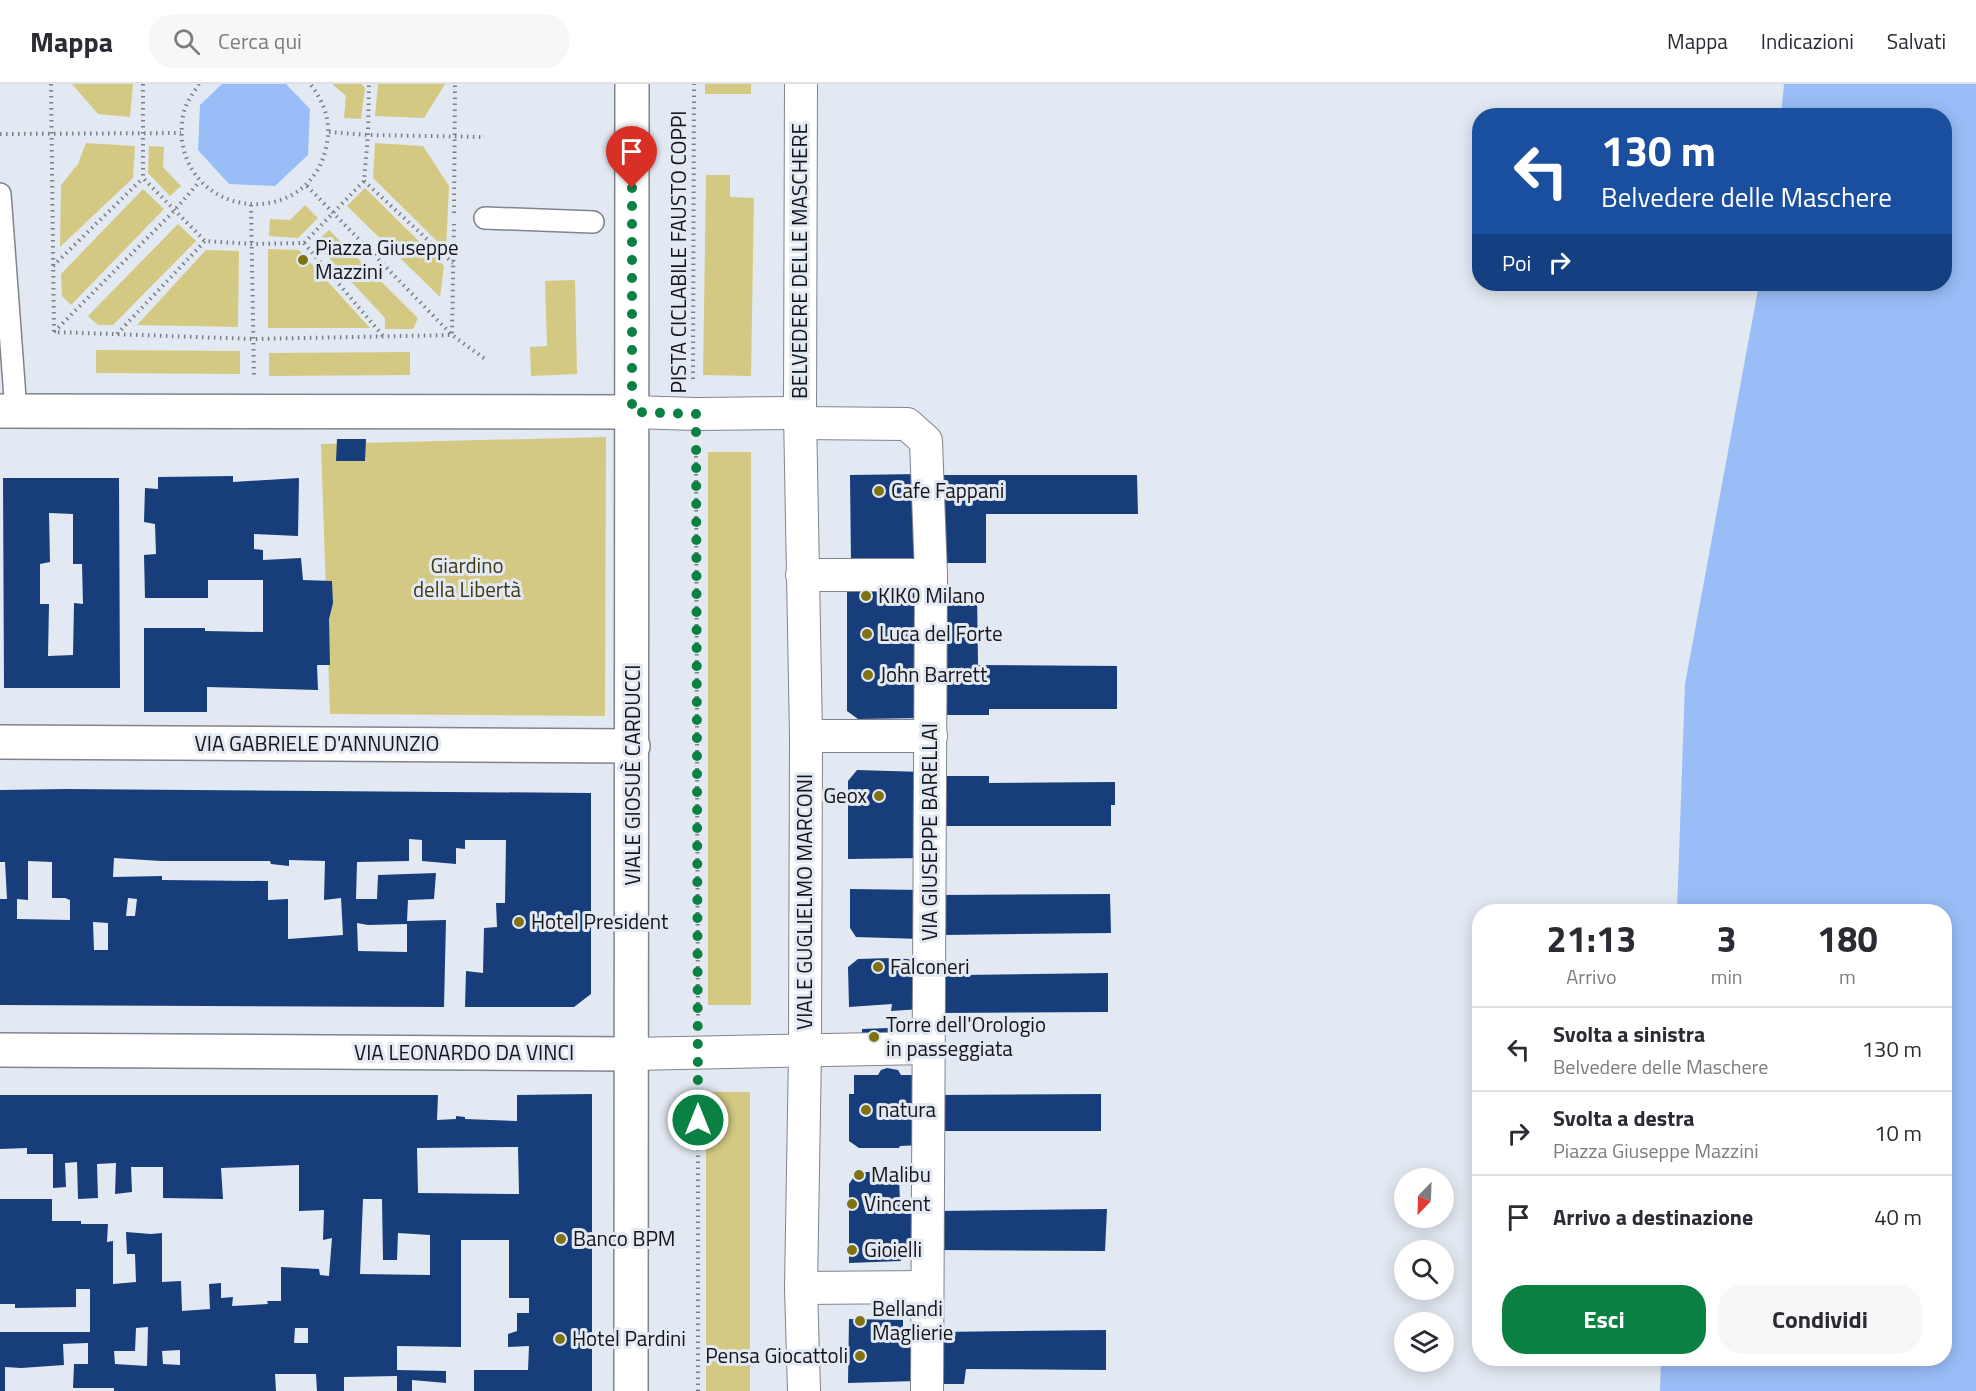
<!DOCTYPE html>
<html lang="it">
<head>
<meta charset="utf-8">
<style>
	:root { --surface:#fff; --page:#f7f7f7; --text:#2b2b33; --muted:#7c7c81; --line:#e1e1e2; --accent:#0b8043 }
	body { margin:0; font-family:"Titillium Web",sans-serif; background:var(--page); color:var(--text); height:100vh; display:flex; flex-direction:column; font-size:22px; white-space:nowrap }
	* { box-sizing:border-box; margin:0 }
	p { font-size:20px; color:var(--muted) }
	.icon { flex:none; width:33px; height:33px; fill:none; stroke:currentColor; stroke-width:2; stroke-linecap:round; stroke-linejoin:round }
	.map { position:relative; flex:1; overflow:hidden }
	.side { position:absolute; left:1472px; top:820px; width:480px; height:462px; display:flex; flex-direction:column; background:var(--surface); border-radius:24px; box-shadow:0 3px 15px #0003 }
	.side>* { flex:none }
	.hud { position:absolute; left:1472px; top:24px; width:480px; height:183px; border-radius:24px; box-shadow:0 3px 15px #0003; background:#1a4fa0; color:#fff; overflow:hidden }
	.needle { width:39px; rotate:203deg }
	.tools { position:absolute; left:1394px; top:1084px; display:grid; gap:12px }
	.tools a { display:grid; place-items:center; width:60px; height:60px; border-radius:50%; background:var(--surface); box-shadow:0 3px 15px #0003; font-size:30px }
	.pin { position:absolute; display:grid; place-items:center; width:51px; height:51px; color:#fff; margin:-62px -26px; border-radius:50% 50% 50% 0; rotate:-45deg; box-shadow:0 0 6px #0007 }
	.pin .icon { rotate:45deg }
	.me { position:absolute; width:66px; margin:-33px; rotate:0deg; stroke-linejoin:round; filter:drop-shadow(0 0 4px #0008) }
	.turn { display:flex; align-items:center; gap:21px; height:126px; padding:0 30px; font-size:27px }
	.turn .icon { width:78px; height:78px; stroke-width:2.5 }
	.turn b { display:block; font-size:42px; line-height:51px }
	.then { display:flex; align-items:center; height:57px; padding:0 30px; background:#0003; gap:12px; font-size:22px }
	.eta { display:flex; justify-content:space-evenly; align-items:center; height:102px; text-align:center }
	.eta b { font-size:36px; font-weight:700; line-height:42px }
	.action { display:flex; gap:12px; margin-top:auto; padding:12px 30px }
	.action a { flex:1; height:69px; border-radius:24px; background:var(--accent); color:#fff; font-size:24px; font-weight:700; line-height:69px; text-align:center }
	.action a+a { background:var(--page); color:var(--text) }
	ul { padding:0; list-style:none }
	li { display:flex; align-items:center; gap:18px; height:84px; padding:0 30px; border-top:2px solid var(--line) }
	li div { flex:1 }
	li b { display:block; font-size:22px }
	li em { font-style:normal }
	header { display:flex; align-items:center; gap:36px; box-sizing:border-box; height:84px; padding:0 30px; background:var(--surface); border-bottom:2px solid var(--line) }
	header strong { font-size:28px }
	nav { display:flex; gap:33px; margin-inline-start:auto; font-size:21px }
	.search { width:420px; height:54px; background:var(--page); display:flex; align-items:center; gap:15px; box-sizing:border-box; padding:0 21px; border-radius:24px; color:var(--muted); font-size:22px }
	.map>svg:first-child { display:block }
</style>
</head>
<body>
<header>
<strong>Mappa</strong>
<div class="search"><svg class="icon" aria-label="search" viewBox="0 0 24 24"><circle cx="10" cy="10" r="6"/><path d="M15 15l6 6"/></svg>Cerca qui</div>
<nav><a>Mappa</a><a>Indicazioni</a><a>Salvati</a></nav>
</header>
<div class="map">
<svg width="1976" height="1307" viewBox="0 0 1976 1307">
	<rect width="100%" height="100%" fill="#e3e9f2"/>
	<g fill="#d4c983">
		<path d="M72 0H133L130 33 98 30Z"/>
		<path d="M332 0H361L365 4 361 35 344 34 346 12Z"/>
		<path d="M378 0H445L424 34 375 32Z"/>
		<rect x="705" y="0" width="46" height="10"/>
		<path d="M86 59 135 62 133 94 60 163 61 101 78 80Z"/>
		<path d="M375 59 423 62 449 102 446 166 373 94Z"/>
		<path d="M149 62 164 63 163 83 181 102 170 112 148 89Z"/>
		<path d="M706 91H730V113L754 114 751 292 703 291Z"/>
		<path d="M365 104 444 182 440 213 347 122Z"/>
		<path d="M143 105 164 125 71 221 62 212 61 190Z"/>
		<path d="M305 121 318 134 298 154 269 152 270 135 290 136Z"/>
		<path d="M178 140 196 157 113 241H98L88 232Z"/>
		<path d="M329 146 418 234 413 245H385V234L315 159Z"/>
		<path d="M268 165 299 166 370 244H268Z"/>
		<path d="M206 166 239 167 238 243 137 241Z"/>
		<path d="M575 196 577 290 531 292 530 263 547 262 545 197Z"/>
		<path d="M96 266 240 267V290L96 289Z"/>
		<path d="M410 268V291L269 292V269Z"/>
		<path d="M606 353 605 632 330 630 321 360Z"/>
		<rect x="708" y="368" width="43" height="553"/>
		<rect x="706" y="1008" width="44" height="299"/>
	</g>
	<g fill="#99bdf7">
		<path d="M222 0H286L310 25 308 71 275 102 229 100 198 66 200 21Z"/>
		<path d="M1784 0H1976V1307H1660L1661 1275H1944V828H1677L1685 600 1759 200H1944V32L1781 31Z"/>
	</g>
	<g fill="#173d7b" fill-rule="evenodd">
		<path d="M337 355H366L365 377H336Z"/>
		<path d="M921 390 922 479 851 480 850 391Z"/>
		<path d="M938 391H1137L1138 430H986V479H939Z"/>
		<path d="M233 392V398L299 394 298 452 254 450V465L263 466V476L301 474 303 496 332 497 333 519 329 535 330 581H317L318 606 207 603V628H144V544H205V547L263 548V496H208V514H145L144 471 156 470 155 440 144 438 145 404 158 405V393Z"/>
		<path d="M3 394H119L120 604H4ZM49 429 73 430V480H82L83 520 74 519 73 571 48 572 49 520H40V480L50 478Z"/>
		<path d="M847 505H922L924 634 858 635 847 627Z"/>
		<path d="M939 506 977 508 978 581 1117 582V625H989V631H939Z"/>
		<path d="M857 686 923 688 922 774 848 775V697Z"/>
		<path d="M943 692H989V699L1115 698V721H1111V742H943Z"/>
		<path d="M66 705 591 709V910L574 923H465L466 887 483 889 484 844 497 843 496 819H505L506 756H465V765L456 764V780L422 777V756L409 755V777L357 778 356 815H377L378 791 436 789 434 815 408 816 407 837 446 836 444 923 0 921V815H7L5 778H0V706ZM114 774 161 777H270L271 780 289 782V776L325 777 324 816 341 814 343 851 288 855V815L268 816V797L162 796V792L113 793ZM28 777 52 778V814H65L70 816V836L17 835V815L28 816ZM128 814 137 815 135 832H126ZM93 838 108 839V866H94ZM357 839 368 841 407 840V868L358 867Z"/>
		<path d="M850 805 922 806 921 855 856 853 850 844Z"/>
		<path d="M1110 810 1111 849 942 851V811Z"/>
		<path d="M891 874 921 876V925L891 927 892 920 849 923 848 883 858 875Z"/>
		<path d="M938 878 962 879V891L1108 889V928L938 929Z"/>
		<path d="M889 944V959L862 960V945Z"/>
		<path d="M887 984 898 986 901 991H922V1061L900 1062 899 1064H859L849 1057V1010H854V991H878L881 986Z"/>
		<path d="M592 1010V1307H474V1286H528L529 1262 508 1263V1250L517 1247V1229H529V1214H509V1156H461V1263L397 1262V1286L446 1287V1299L412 1296V1307H397V1292L344 1293V1307H317L316 1290H275L276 1307H114V1304H73L74 1280H88V1259L63 1260 64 1281 21 1284 5 1283V1307H0V1248H90V1205H76V1223L15 1224V1220H0V1115H52V1137H81V1140H108L107 1158 113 1157V1200L136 1198 135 1170H127L126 1148 151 1150 162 1149V1198L181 1197 182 1227 210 1225 209 1200 221 1199V1214L233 1213 232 1222 268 1220 267 1217H281V1183L319 1185 320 1191 329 1192 332 1154 323 1156 324 1126 299 1127V1081L221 1084 223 1115 163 1114V1083H131L132 1108 115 1110 116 1079 97 1080 98 1114 78 1115 77 1078 65 1079 66 1103 53 1104V1070H27V1064L0 1065V1011H438L437 1036 456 1035V1032L465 1033V1035L517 1037V1011ZM518 1063 519 1110 418 1109 417 1064ZM363 1115H382L383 1176H397L398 1149 430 1151V1191L360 1190ZM148 1243 147 1282 115 1280 114 1267H135L136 1244ZM295 1244H308V1259H294ZM180 1266V1281L163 1280 162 1267Z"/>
		<path d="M1101 1010V1047H938V1011Z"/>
		<path d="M857 1088H899L900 1122H922V1168H901V1177L849 1179V1100Z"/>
		<path d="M1107 1125 1105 1167 938 1166V1127Z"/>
		<path d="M849 1235 903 1236V1245L918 1246 917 1297 848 1299Z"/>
		<path d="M1106 1246V1286L966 1285 964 1300H938V1248Z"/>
	</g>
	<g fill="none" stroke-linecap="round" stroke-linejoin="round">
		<g stroke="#7f848d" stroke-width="24">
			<g id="service">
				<path d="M0 110 15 314 18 327"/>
				<path d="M485 134 593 138"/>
			</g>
		</g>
		<g stroke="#7f848d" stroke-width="34">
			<g id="pedestrian">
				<path d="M801 0 800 329 806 652 805 968 801 1204 804 1307"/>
				<path d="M632 328 696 330 800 329"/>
				<path d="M800 339 907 340 926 357 931 491 927 1307"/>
				<path d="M802 491H931"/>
				<path d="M806 652H931"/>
				<path d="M632 970 928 964"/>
				<path d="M801 1204 927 1203"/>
			</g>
		</g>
		<g stroke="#7f848d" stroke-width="36">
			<g id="minor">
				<path d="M0 327 632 328"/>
				<path d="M0 658 633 662"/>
				<path d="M0 966 632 970"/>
			</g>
		</g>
		<g stroke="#7f848d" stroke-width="36">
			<path id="tertiary" d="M631 1307 632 0"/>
		</g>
		<g stroke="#7b7f85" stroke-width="4" stroke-dasharray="1.5 4.5" stroke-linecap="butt">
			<path d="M51 0 54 248 254 255 452 251 454 140"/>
			<path d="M143 0V94L205 157 252 160 304 159 364 97 368 51 369 0"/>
			<path d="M199 0C194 8 188 16 185 24 182 33 181 46 182 56 193 139 313 143 327 59 331 38 324 17 310 0"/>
			<path d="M329 48 368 51 485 53"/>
			<path d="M0 50 181 49"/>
			<path d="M364 97 453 179"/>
			<path d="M307 102 452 251 485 275"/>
			<path d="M251 121 254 294"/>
			<path d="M454 129 455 0"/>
			<path d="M304 159 383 252"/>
			<path d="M53 182 143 94"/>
			<path d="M54 248 174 127 200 97"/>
			<path d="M117 250 205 157"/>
			<path d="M693 295 694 0"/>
			<path d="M696 366 698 934"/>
			<path d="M698 1307V1002"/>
		</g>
		<use href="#service" stroke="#fff" stroke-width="21"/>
		<use href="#pedestrian" stroke="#fff" stroke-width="32"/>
		<use href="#minor" stroke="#fff" stroke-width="33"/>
		<use href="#tertiary" stroke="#fff" stroke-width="33"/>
	</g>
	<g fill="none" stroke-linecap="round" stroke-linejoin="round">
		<path stroke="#0b8043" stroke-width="10" stroke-dasharray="0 18" d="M632 104V328L696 330 698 1036"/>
	</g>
	<g fill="#807212" stroke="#e3e9f2" stroke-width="2">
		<circle cx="303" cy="176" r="6"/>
		<circle cx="879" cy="407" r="6"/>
		<circle cx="866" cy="512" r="6"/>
		<circle cx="867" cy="550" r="6"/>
		<circle cx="868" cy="591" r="6"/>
		<circle cx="879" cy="712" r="6"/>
		<circle cx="519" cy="838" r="6"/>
		<circle cx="878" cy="883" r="6"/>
		<circle cx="874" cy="953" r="6"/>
		<circle cx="866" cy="1026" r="6"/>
		<circle cx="859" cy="1091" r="6"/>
		<circle cx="852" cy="1120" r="6"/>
		<circle cx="561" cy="1155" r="6"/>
		<circle cx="852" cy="1166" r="6"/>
		<circle cx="860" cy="1237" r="6"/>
		<circle cx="560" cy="1255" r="6"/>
		<circle cx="860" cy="1272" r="6"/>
	</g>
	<g text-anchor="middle" stroke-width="6" stroke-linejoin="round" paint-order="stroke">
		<g font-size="21" fill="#141619" stroke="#e3e9f2" text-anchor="start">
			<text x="315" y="171">Piazza Giuseppe<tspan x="315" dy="24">Mazzini</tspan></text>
			<text x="891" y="414">Cafe Fappani</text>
			<text x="878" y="519">KIKO Milano</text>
			<text x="879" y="557">Luca del Forte</text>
			<text x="880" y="598">John Barrett</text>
			<text x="867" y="719" text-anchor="end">Geox</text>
			<text x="531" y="845">Hotel President</text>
			<text x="890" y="890">Falconeri</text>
			<text x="886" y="948">Torre dell'Orologio<tspan x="886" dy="24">in passeggiata</tspan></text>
			<text x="878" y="1033">natura</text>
			<text x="871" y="1098">Malibu</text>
			<text x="864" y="1127">Vincent</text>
			<text x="573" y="1162">Banco BPM</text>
			<text x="864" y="1173">Gioielli</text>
			<text x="872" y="1232">Bellandi<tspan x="872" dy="24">Maglierie</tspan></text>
			<text x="572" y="1262">Hotel Pardini</text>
			<text x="848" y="1279" text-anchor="end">Pensa Giocattoli</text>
		</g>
		<g font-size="21" fill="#141619" stroke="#e3e9f2">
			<text transform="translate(679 168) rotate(-90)" y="7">PISTA CICLABILE FAUSTO COPPI</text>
			<text transform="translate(800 177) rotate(-90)" y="7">BELVEDERE DELLE MASCHERE</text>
			<text x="317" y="667">VIA GABRIELE D'ANNUNZIO</text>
			<text transform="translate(633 691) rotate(-90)" y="7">VIALE GIOSUÈ CARDUCCI</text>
			<text transform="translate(930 748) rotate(-90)" y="7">VIA GIUSEPPE BARELLAI</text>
			<text transform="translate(805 818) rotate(-90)" y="7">VIALE GUGLIELMO MARCONI</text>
			<text x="464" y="976">VIA LEONARDO DA VINCI</text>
		</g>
		<g font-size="21" fill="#413a13" stroke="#e3e9f2">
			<text x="467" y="489">Giardino<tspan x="467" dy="24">della Libertà</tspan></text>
		</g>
	</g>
</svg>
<div class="tools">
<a><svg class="needle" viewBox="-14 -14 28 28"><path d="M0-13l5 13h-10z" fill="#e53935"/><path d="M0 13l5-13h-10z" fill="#7c7c81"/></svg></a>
<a><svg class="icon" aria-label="search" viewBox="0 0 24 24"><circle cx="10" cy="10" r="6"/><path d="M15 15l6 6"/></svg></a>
<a><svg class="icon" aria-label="layers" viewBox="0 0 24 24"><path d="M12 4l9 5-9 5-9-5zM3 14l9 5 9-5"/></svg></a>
</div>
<div class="pin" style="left:632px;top:104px;background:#d93025"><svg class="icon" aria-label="arrive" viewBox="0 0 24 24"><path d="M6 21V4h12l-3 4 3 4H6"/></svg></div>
<svg class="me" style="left:698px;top:1036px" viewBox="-20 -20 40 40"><circle r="17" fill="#0b8043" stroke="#fff" stroke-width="3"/><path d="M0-11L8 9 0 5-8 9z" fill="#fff"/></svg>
<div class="hud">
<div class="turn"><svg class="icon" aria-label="left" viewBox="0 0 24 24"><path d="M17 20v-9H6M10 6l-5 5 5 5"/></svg><div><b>130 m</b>Belvedere delle Maschere</div></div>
<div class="then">Poi<svg class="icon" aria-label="right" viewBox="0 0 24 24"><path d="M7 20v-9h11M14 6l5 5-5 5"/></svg></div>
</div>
<section class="side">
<div class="eta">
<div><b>21:13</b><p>Arrivo</p></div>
<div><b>3</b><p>min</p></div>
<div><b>180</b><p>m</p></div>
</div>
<ul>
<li><svg class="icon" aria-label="left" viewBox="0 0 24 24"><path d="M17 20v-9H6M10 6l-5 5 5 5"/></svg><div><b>Svolta a sinistra</b><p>Belvedere delle Maschere</p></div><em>130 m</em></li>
<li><svg class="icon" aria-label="right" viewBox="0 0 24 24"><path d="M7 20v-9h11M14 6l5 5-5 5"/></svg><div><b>Svolta a destra</b><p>Piazza Giuseppe Mazzini</p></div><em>10 m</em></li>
<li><svg class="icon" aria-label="arrive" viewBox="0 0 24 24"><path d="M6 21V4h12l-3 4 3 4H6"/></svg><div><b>Arrivo a destinazione</b></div><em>40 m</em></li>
</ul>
<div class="action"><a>Esci</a><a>Condividi</a></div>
</section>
</div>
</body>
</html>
